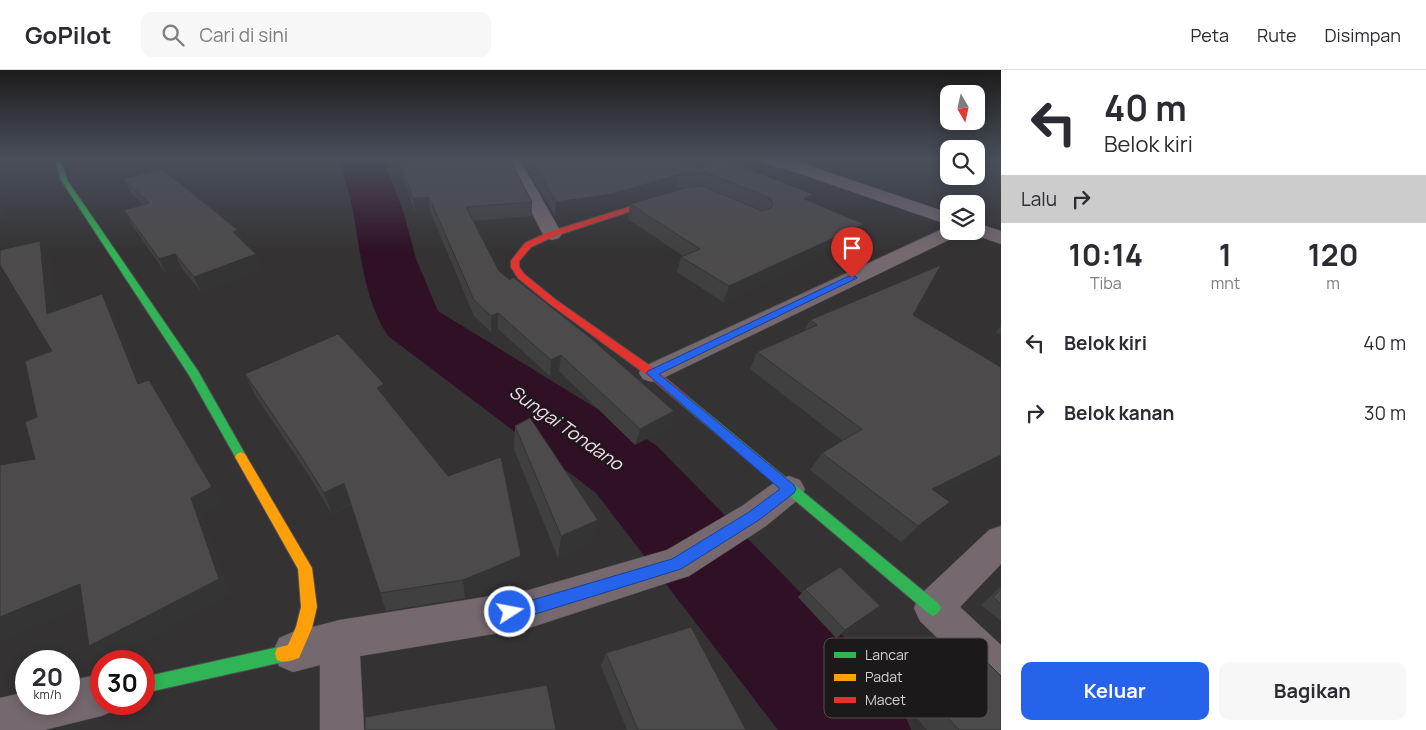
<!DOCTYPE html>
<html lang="id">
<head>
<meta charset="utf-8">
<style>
	:root { --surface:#fff; --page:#f7f7f7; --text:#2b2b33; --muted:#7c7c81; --line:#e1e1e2; --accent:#2563eb }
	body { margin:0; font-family:Manrope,sans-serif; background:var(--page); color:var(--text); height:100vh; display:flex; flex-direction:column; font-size:19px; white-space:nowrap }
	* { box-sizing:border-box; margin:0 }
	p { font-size:16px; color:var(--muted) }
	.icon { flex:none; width:28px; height:28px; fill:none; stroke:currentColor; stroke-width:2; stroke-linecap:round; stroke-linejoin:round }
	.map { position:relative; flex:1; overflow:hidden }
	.side { display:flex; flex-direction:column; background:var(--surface); width:425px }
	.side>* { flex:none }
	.guide { background:#fff; color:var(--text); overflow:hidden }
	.needle { width:32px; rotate:171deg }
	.buttons { position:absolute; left:940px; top:15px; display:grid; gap:10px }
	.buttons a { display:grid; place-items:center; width:45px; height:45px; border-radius:10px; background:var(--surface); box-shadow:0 2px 12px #0003; font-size:25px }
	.speed { position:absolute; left:15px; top:580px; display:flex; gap:10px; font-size:25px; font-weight:700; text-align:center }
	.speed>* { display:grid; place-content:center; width:65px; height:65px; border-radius:50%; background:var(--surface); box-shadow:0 2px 12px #0003; line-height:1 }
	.speed small { font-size:12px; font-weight:400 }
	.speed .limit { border:8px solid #d22; background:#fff; color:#111 }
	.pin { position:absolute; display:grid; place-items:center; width:42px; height:42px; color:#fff; margin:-51px -21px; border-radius:50% 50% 50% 0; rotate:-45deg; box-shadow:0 0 5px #0007 }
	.pin .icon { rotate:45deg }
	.me { position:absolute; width:55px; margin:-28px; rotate:79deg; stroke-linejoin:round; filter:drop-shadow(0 0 4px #0008) }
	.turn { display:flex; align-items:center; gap:18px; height:105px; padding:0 20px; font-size:22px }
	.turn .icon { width:65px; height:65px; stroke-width:2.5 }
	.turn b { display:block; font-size:35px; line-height:42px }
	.then { display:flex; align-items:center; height:48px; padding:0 20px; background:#0003; gap:10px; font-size:19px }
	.eta { display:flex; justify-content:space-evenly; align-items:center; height:85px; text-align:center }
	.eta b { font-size:30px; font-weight:700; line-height:35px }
	.action { display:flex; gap:10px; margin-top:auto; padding:10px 20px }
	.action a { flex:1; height:58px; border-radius:10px; background:var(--accent); color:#fff; font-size:20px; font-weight:700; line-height:58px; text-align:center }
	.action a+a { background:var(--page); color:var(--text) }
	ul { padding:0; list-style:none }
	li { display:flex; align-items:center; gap:15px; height:70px; padding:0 20px }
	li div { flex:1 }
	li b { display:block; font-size:19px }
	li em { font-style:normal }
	header { display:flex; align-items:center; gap:30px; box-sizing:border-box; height:70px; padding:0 25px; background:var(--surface); border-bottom:1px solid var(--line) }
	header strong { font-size:24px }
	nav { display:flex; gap:28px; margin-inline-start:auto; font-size:18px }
	.search { width:350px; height:45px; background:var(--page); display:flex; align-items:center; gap:12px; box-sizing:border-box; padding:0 18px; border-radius:10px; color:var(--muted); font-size:19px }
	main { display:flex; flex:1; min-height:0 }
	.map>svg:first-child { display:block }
</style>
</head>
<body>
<header>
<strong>GoPilot</strong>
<div class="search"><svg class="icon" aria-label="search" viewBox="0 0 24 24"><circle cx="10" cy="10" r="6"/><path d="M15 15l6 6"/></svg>Cari di sini</div>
<nav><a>Peta</a><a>Rute</a><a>Disimpan</a></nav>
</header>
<main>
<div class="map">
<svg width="1001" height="660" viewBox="0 0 1001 660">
	<rect width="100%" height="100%" fill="#343233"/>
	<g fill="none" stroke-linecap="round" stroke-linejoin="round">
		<path fill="#2f1024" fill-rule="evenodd" d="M339 90H383L403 140 416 189 438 241 656 375 894 618 911 660H778L596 423 388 266C364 230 361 184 353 142 350 124 344 107 339 90Z"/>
		<g stroke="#514f50" stroke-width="1">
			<g id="street">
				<path d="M504 90H520L562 164 559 168 552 170 545 168Z"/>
				<path d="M761 90H788L804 94 949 143V155L792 101 763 93Z"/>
				<path d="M976 153 1001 161V174L969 163 968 161H976Z"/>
				<path d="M949 156V161H961L959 165 661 309 652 312 643 309 639 303 643 297Z"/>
				<path d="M789 406 800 410 805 419 800 428 766 456 689 506 676 510 529 558 360 586 364 660H320V595L293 602 279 596 273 582 279 568 293 562 340 550 529 520 667 480 742 436 778 410Z"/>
				<path d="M1001 456V494L960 537 1001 575V622L987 616 920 551 914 538 920 525 989 460Z"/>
				<path d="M101 604V634H118L116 640 101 646 44 660H0V628L26 622V634H69V611Z"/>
			</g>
		</g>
		<g stroke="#514f50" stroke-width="2">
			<g id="fast">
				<path d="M55 90H61L67 110 198 301 245 384 247 387 245 390 241 392 237 390 189 305 61 110Z"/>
				<path d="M684 326 688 327 938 533 941 538 938 543 933 546 928 543 680 333 678 330Z"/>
				<path d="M283 576 289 578 291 584 289 590 283 592 144 623V607Z"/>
			</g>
		</g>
		<g stroke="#514f50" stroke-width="2">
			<path id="slow" d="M241 382 245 384 312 498 317 537 312 558 299 588C291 591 285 593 277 590L275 584 277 578 288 575 296 557 301 537 298 499 235 387 237 384Z"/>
		</g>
		<g stroke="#514f50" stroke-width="2">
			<path id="jam" d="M661 127 668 129 555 166 531 177 519 191V197L524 204 556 230 656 300 688 327 690 330 684 334 680 333 648 306 550 234 518 208 511 197V191L525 173 549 162Z"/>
		</g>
		<use href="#street" fill="#75696f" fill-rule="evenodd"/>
		<use href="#fast" fill="#30b455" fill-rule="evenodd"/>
		<use href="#slow" fill="#ff9f0a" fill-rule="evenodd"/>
		<use href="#jam" fill="#e5322d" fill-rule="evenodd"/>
	</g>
	<g fill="#414040">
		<path d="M397 90H510L532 132V146L473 151 499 201 674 341 669 357 635 375 559 301 550 306 498 259 491 262 474 246 430 141 415 143Z"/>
		<path d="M522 90H563L700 99 810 131 864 154 856 169 723 232 677 202 681 187 683 186 628 149 630 134 686 117 676 118 610 138 555 146Z"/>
		<path d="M124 109 238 160 242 171 256 184 261 199 201 222 182 199 166 204 132 155 124 140 143 135 131 123Z"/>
		<path d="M913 245 1001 297V387L989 398 939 424 933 449 901 472 810 400 822 383 843 371 750 299 757 282 804 261 810 250Z"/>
		<path d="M1001 256V265L996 262Z"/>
		<path d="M245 304 384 314 388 332 520 505 465 528 386 541 351 434 332 444 308 404 255 325Z"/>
		<path d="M515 356 593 472 558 488 514 379Z"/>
		<path d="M1001 516V551L981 535Z"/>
		<path d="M805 519 871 544 836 568 798 527Z"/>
		<path d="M606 583 746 660H627L601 596Z"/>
		<path d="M984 589 1001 660H927L905 634Z"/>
	</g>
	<g fill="#353434">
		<path d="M0 90H50L1 101 8 124 0 126Z"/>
		<path d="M680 104 676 118 610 138 555 146 556 132Z"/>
		<path d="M813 124 807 138 804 129Z"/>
		<path d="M429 127 430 141 415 143 413 128Z"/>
		<path d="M0 134 7 149 0 151Z"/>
		<path d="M864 154 856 169 723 232 729 216Z"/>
		<path d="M238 160 243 175 233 162Z"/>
		<path d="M40 171 52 188 60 262 47 244Z"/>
		<path d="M175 184 182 199 166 204 159 189Z"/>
		<path d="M256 184 261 199 201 222 194 207Z"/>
		<path d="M102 224 113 241 150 333 138 314Z"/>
		<path d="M498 243V259L491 262V246Z"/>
		<path d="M561 285 559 301 550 306 551 290Z"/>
		<path d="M149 310 161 328 224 435 203 445 231 525 110 590 89 576Z"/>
		<path d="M384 314 389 336 377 318Z"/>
		<path d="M674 341 669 357 635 375 640 359Z"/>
		<path d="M1001 381V387L989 398 916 436 932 419Z"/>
		<path d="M344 413 351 433 332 444 324 423Z"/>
		<path d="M950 432 933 449 901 472 918 456Z"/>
		<path d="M598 450 593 472 558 488 561 466Z"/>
		<path d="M521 486 520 505 465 528 463 510Z"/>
		<path d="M80 514 99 529 0 572V547Z"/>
		<path d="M880 536 871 544 836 568 845 560Z"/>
	</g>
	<g fill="#4c4a4b" stroke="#353434">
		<path d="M400 90H510L532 132 466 137 499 201 510 210 513 207 593 270 674 341 640 359 561 285 551 290 498 243 491 246 474 230 429 127 413 128Z"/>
		<path d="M531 90H557L555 92 565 90H681L700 99 716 90H725L813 124 804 129 864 154 729 216 681 187 700 179 630 134 689 117 703 116 762 141 771 138 773 133 770 128 705 102 680 104 612 124 556 132Z"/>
		<path d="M162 99 238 160 233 162 256 184 194 207 175 184 159 189 124 140 149 133 124 109Z"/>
		<path d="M40 171 47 244 102 224 138 314 149 310 212 417 191 428 219 509 89 576 80 514 0 547V395L35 389 25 352 37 347 25 291 52 281 0 195V180Z"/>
		<path d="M941 195 913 245 1001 297V385L932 419 950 432 918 456 822 383 862 359 757 282 817 255 810 250Z"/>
		<path d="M338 264 384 314 377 318 448 406 501 387 521 486 463 510 380 523 344 413 324 423 299 383 245 304Z"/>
		<path d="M530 348 598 450 561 466 515 356Z"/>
		<path d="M840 497 880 536 845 560 805 519Z"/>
		<path d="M1001 519V534L993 527Z"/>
		<path d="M691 557 746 660H638L606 583Z"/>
		<path d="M984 589 1001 606V660H959L926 623Z"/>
		<path d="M547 615 556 660H365V647Z"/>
	</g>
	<linearGradient id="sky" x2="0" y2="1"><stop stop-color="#1d1c1c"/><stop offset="0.49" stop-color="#4a4f5b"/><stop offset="1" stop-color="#4a4f5b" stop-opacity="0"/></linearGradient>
	<rect width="1001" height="182" fill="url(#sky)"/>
	<path fill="#2563eb" stroke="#184099" d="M849 206H855L857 208 659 304 794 415 796 419 794 423 759 450 681 499 529 546 510 549 505 547 502 542 505 536 529 531 672 489 749 442 780 419 646 303 648 301Z"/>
	<g text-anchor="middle" stroke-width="5" stroke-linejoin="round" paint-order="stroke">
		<g font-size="18" font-style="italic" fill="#fed4ec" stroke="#1b191a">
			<text transform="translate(566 358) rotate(35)" y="6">Sungai Tondano</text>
		</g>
	</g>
	<rect x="824" y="568" width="164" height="80" rx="8" fill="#1b191a" stroke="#525051" stroke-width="1"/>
	<rect x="834" y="582" width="22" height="6" fill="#30b455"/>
	<rect x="834" y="604" width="22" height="7" fill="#ff9f0a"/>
	<rect x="834" y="627" width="22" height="6" fill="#e5322d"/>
	<g font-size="14" fill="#d3d1d2">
		<text x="865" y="590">Lancar</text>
		<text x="865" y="612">Padat</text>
		<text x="865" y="635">Macet</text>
	</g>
</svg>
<div class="buttons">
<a><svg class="needle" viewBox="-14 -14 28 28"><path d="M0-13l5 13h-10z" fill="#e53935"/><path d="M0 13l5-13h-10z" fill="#7c7c81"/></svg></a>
<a><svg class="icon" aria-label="search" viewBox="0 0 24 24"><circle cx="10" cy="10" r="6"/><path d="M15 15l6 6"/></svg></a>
<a><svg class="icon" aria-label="layers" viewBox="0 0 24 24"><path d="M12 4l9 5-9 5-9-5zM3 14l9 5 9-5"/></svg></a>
</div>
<div class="speed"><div>20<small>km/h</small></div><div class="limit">30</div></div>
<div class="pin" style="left:852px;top:208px;background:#d93025"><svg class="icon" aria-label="arrive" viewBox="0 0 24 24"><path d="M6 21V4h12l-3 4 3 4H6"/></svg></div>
<svg class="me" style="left:510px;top:542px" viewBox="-20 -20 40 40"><circle r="17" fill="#2563eb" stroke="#fff" stroke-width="3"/><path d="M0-11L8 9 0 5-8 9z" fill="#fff"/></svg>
</div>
<section class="side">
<div class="guide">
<div class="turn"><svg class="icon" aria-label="left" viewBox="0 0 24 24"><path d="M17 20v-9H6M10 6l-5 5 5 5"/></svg><div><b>40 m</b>Belok kiri</div></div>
<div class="then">Lalu<svg class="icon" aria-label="right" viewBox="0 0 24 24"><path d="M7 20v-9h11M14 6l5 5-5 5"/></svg></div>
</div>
<div class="eta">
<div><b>10:14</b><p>Tiba</p></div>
<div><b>1</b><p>mnt</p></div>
<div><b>120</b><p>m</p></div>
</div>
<ul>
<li><svg class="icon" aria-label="left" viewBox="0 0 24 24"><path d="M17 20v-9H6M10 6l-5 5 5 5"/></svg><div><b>Belok kiri</b></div><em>40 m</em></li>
<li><svg class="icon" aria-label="right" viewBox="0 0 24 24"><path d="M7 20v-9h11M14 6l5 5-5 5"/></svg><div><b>Belok kanan</b></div><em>30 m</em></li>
</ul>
<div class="action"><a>Keluar</a><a>Bagikan</a></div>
</section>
</main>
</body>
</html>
